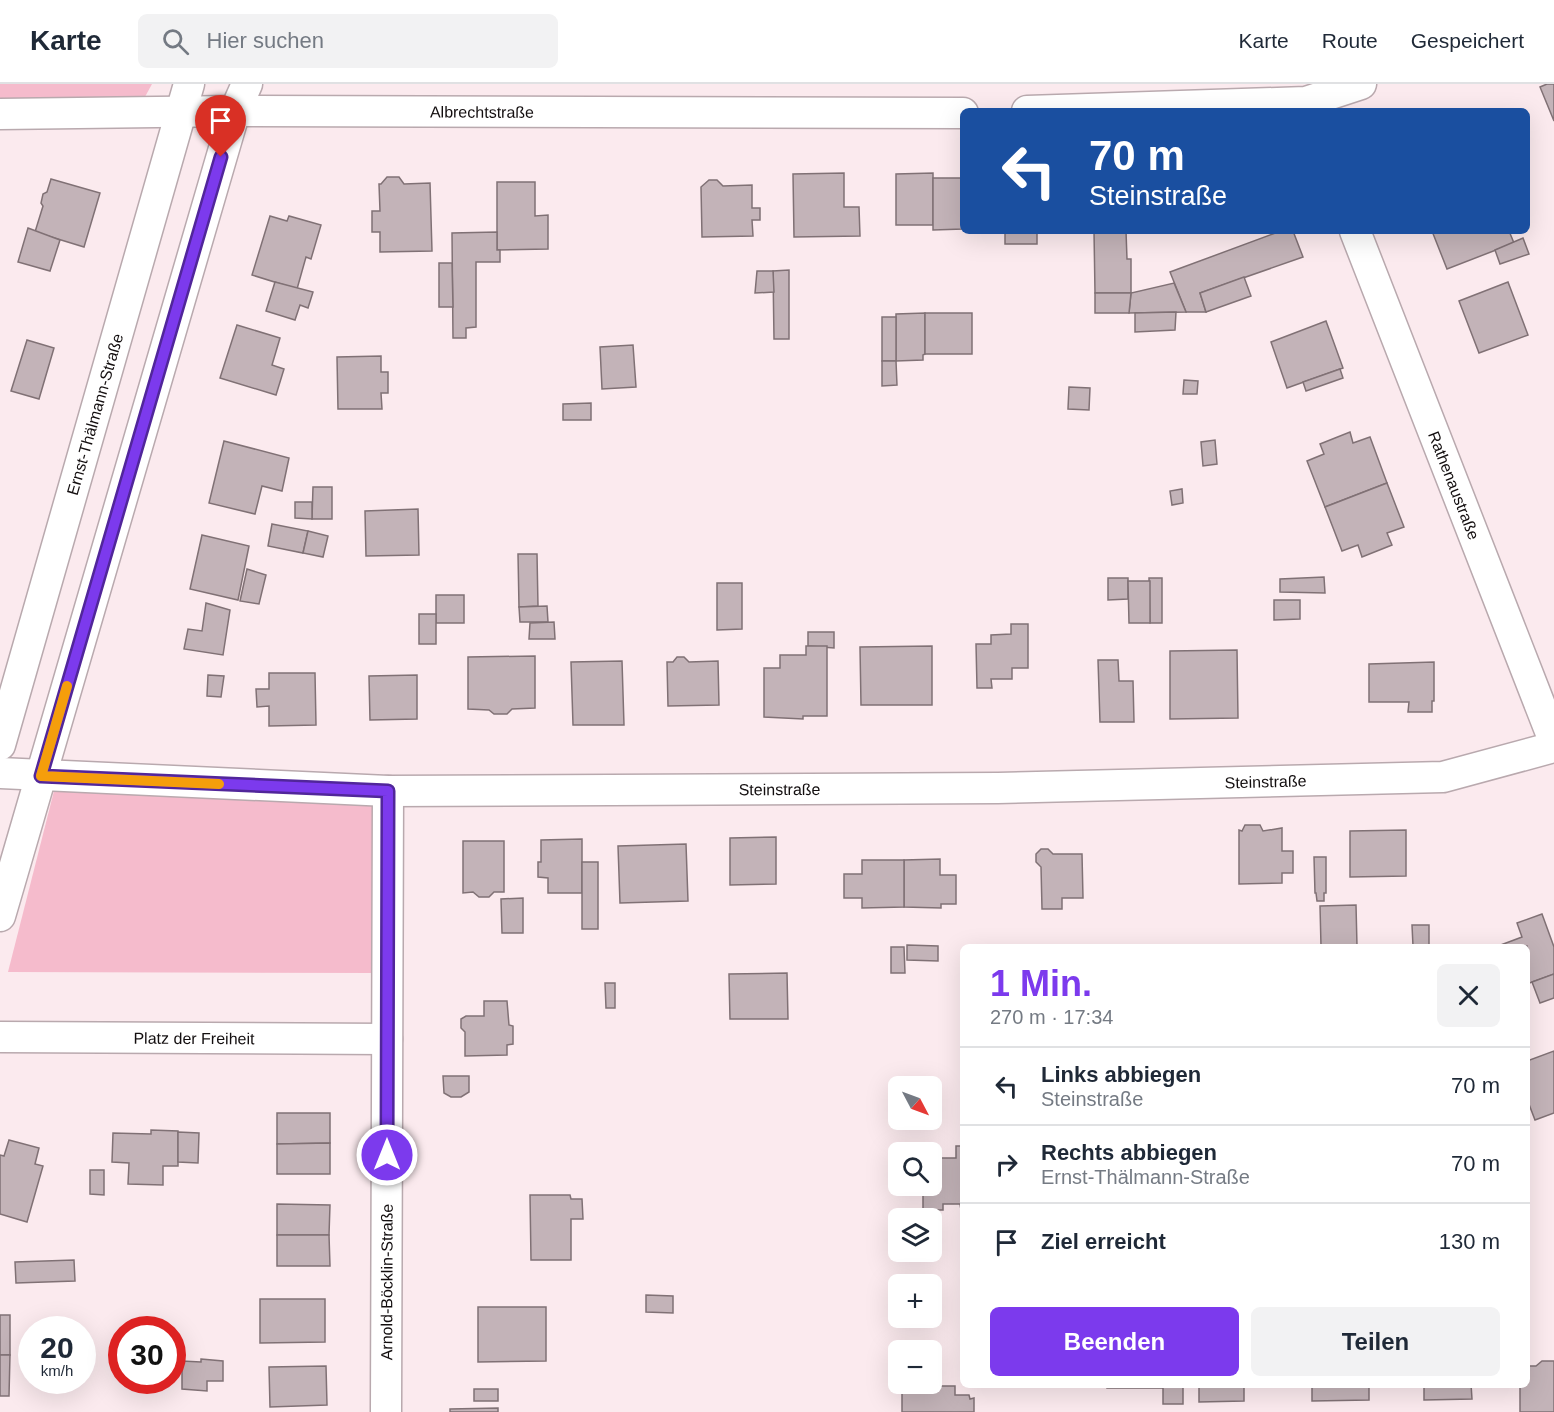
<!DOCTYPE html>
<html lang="de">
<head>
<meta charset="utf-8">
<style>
	:root { --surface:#fff; --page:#f2f2f3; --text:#1f2937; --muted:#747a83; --line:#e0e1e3; --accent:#7c3aed }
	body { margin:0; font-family:Helvetica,sans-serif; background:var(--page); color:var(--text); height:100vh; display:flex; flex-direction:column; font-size:22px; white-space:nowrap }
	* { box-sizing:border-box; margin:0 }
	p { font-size:20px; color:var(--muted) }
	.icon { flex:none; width:33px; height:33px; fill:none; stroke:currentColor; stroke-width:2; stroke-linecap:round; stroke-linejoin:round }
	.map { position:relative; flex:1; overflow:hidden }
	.side { position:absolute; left:960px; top:860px; width:570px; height:444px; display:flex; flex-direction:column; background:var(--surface); border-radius:9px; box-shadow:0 6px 24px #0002 }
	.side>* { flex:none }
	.top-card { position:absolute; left:960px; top:24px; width:570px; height:126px; border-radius:9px; box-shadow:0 6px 24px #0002; background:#1a4fa0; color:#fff; overflow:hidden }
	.needle { width:39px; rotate:131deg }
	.tools { position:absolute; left:888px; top:992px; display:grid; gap:12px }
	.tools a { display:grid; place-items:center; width:54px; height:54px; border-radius:9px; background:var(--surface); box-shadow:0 6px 24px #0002; font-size:30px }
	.speed { position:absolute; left:18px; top:1232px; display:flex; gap:12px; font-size:30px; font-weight:700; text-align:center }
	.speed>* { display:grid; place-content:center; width:78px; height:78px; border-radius:50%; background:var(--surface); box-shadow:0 6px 24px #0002; line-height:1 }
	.speed small { font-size:15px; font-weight:400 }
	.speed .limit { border:9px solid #d22; background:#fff; color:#111 }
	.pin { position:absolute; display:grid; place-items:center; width:51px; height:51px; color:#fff; margin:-62px -26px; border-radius:50% 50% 50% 0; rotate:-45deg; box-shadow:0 0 6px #0007 }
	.pin .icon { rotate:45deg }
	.me { position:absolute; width:66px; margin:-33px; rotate:0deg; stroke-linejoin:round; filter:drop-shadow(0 0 4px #0008) }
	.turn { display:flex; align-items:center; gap:21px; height:126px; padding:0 30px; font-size:27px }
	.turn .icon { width:78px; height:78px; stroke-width:2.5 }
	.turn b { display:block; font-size:42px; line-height:51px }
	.round { display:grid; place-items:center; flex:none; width:63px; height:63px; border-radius:9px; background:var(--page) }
	.headline { display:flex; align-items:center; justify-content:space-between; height:102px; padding:0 30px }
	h1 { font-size:36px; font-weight:700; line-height:45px; color:var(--accent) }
	.button { display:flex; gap:12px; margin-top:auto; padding:12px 30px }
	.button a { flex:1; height:69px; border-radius:9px; background:var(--accent); color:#fff; font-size:24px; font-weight:700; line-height:69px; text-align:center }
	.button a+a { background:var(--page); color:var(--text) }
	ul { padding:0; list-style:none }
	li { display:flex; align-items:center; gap:18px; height:78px; padding:0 30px; border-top:2px solid var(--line) }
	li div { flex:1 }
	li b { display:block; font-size:22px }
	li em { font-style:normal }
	header { display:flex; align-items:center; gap:36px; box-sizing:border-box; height:84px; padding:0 30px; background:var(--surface); border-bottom:2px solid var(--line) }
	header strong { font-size:28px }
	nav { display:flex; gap:33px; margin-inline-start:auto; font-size:21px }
	.search { width:420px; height:54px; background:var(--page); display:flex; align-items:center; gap:15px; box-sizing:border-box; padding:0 21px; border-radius:9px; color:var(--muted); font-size:22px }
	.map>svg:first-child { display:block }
</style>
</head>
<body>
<header>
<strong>Karte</strong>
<div class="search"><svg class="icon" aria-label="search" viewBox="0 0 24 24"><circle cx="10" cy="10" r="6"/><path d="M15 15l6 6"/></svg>Hier suchen</div>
<nav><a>Karte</a><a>Route</a><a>Gespeichert</a></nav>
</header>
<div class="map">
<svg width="1554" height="1328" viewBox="0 0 1554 1328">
	<rect width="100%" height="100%" fill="#fbeaee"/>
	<g fill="#f5bbcc">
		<path d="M0 0H152L140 22 0 24Z"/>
		<path d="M54 707 375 718 373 889 8 888Z"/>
	</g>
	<g fill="#c3b3b8" stroke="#807175" stroke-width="1.5">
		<path d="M1547 0H1554V37L1540 3Z"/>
		<path d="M844 89V123H859L860 152 794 153 793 90Z"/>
		<path d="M933 89V141H896V90Z"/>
		<path d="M387 93H399L404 100 430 99 432 167 380 168V148H372V127H380L379 100H381Z"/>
		<path d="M933 94H963V145L933 146Z"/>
		<path d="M51 95 100 109 84 163 35 148 43 122 41 119 43 110 47 108Z"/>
		<path d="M709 96H717L723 102 752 101V124H760V136H752L753 152 702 153 701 103Z"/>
		<path d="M497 98H535V132L548 131V165L497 166Z"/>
		<path d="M270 132 287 137 289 132 321 141 311 175 306 173 297 205 252 191Z"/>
		<path d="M28 144 60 156 50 187 18 178Z"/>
		<rect x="1005" y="147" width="32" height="13"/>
		<path d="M1094 147H1126L1127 175H1131V209H1095Z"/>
		<path d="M1281 147H1293L1303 173 1200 209 1206 228H1186L1170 188Z"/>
		<path d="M1432 147H1509L1514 159 1447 185Z"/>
		<path d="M497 148V166H500V178H476V243L466 244V254H453L452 149Z"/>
		<path d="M1523 154 1529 170 1500 180 1495 166Z"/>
		<path d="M439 179H452L453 223H439Z"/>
		<path d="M789 186V255H774L773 187Z"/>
		<path d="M757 187H773L774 208 755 209Z"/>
		<path d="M1244 193 1251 212 1206 228 1200 209Z"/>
		<path d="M275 198 313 208 308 224 300 221 295 236 266 227Z"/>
		<path d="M1508 198 1528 251 1479 269 1459 217Z"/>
		<path d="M1174 199 1186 228 1129 229 1131 209Z"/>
		<path d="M1095 209H1131L1129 229H1095Z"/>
		<path d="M1176 228 1175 246 1135 248V229Z"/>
		<path d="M925 229V270L923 271V276L896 277V230Z"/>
		<rect x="925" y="229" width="47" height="41"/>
		<rect x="882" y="233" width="14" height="44"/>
		<path d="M1326 237 1343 284 1287 304 1271 258Z"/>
		<path d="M237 241 280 254 272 281 284 285 276 311 220 294Z"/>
		<path d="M27 256 54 264 39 315 11 307Z"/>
		<path d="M633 261 636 303 602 305 600 263Z"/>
		<path d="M381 272V288H388V309H381L382 325H338L337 273Z"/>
		<path d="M882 277H896L897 301 882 302Z"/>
		<path d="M1340 285 1343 294 1306 307 1303 298Z"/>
		<path d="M1184 296 1198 297 1197 310H1183Z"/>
		<path d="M1069 303 1090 304 1089 326 1068 325Z"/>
		<path d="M591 319V336H563V320Z"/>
		<path d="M1350 348 1353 359 1370 353 1387 399 1325 423 1307 377 1324 370 1320 360Z"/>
		<path d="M1215 356 1217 380 1203 382 1201 358Z"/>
		<path d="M224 357 289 374 282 407 262 402 255 430 209 419Z"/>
		<path d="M1387 399 1404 443 1387 449 1392 461 1362 473 1358 461 1342 467 1325 423Z"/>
		<path d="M313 403H332V435H312Z"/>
		<path d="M1182 405 1183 419 1172 421 1170 407Z"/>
		<path d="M295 418H312V435L295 434Z"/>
		<path d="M418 425 419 471 366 472 365 427Z"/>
		<path d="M272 440 308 447 303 469 268 462Z"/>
		<path d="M308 447 328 452 323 473 303 469Z"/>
		<path d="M202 451 249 462 238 516 190 505Z"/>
		<path d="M518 470H537L538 522 519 523Z"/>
		<path d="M247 485 266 491 259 520 240 517Z"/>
		<path d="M1324 493 1325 509 1280 508V495Z"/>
		<path d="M1108 494H1128V515L1108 516Z"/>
		<path d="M1149 494H1162V539H1150Z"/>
		<path d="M1128 497H1150V539H1129Z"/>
		<path d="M717 499H742V545L717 546Z"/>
		<rect x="436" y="511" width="28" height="28"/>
		<path d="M1274 516H1300V535L1274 536Z"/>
		<path d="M206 519 230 526 223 571 184 565 188 545 202 547Z"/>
		<path d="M547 522 548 538H520L519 523Z"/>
		<rect x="419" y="530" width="17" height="30"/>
		<path d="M554 538 555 555H529L530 539Z"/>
		<path d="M1011 540H1028V584H1012V595H991L992 604H977L976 560H991V551L1011 550Z"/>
		<path d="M808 548H834V564L808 562Z"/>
		<path d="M806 562H827V632H803V635L764 633V584H780V571H806Z"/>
		<path d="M932 562V621H861L860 563Z"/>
		<path d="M1237 566 1238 634 1170 635V567Z"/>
		<path d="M535 572V624L512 625 507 630H494L489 626 468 625V573Z"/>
		<path d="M677 573H684L689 578 718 577 719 621 668 622 667 578H673Z"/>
		<path d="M1098 576H1118L1119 597H1133L1134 638H1100Z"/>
		<path d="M622 577 624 641H573L571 578Z"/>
		<path d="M1434 578V617H1432V628H1408L1409 618H1369V580Z"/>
		<path d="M269 589H315L316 641 269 642V622L257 623 256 605H269Z"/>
		<path d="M208 591 224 592 221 613 207 612Z"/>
		<path d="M417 591V635L370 636 369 592Z"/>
		<path d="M1245 741H1260L1263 747 1282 744V767H1293V789H1282V799L1239 800V746L1242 747Z"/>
		<path d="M1406 746V792L1350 793V747Z"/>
		<path d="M776 753V800L730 801V754Z"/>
		<path d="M582 755V809H548V794L538 793V778H541V756Z"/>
		<path d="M463 757H504V808H494L489 813H479L473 808 463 809Z"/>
		<path d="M686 760 688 817 620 819 618 762Z"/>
		<path d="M1041 765H1048L1053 770H1082L1083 814H1062V825H1042L1041 783 1036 778V770Z"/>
		<path d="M1314 773H1326V809H1324V817H1317L1316 809H1315Z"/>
		<path d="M940 775V791H956V820H941V824L904 823V776Z"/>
		<path d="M862 776H904V823L862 824V814H844V790H862Z"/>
		<rect x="582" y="778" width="16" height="67"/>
		<path d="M523 814V849H502L501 815Z"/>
		<path d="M1356 821 1357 862H1321L1320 822Z"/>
		<path d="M1542 830 1554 863V890L1527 900V862H1498L1522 853 1517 839Z"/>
		<path d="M1412 841H1429V862H1413Z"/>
		<path d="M907 861 938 862V877L907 876Z"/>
		<path d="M891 863H904L905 889H891Z"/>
		<path d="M787 889 788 935H730L729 890Z"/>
		<path d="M1554 890V914L1540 919 1532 898Z"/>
		<path d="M605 899H615V924H606Z"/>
		<path d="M484 917H507L509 941 513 942V960L507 961V971L465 972V948L461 944V935L466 932H484Z"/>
		<path d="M1554 967V1029L1535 1036 1527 1015V977Z"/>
		<path d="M443 992H469V1008L461 1013H451L444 1009Z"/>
		<path d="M277 1029H330V1059L277 1060Z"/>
		<path d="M151 1046 178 1047V1082H163V1101L128 1100 129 1079 112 1078 113 1049 151 1050Z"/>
		<path d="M178 1048 199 1049 198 1079 178 1078Z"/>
		<path d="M9 1056 39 1064 35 1080 43 1082 27 1138 0 1130V1071L4 1072Z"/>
		<path d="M330 1059V1090H277V1060Z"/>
		<path d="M956 1062H963V1126H961L960 1120H943V1126H923V1101H932V1074H956Z"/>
		<path d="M90 1086H104V1111L90 1110Z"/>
		<path d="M530 1111H570L571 1115H582L583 1135H571V1176H531Z"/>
		<path d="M277 1120 330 1121 329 1151H277Z"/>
		<path d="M277 1151H329L330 1182H277Z"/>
		<path d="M74 1176 75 1197 16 1199 15 1178Z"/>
		<path d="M646 1211 673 1212V1229L646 1228Z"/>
		<path d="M260 1215H325V1258L260 1259Z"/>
		<path d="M478 1223H546V1277L478 1278Z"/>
		<rect x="0" y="1231" width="10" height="40"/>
		<path d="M0 1271H10L9 1312H0Z"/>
		<path d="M201 1275 223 1277V1297H207V1307L182 1305V1277L201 1278Z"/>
		<path d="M1542 1277H1554V1328H1520V1300H1527V1282H1536Z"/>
		<path d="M326 1282 327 1321 270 1323 269 1283Z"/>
		<rect x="1107" y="1300" width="56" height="4"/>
		<rect x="1163" y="1300" width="20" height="20"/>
		<path d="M1199 1300H1244V1317L1199 1318Z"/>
		<path d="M1312 1300H1369V1316L1312 1317Z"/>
		<path d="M1424 1300H1471L1472 1315 1424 1316Z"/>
		<path d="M902 1302H955V1311H969L970 1315 974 1314V1328H902Z"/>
		<rect x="474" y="1305" width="24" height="12"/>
		<path d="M498 1324V1328H450V1325Z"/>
	</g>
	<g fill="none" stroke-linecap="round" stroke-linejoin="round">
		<g stroke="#b9a9ae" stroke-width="33">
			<g id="minor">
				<path d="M1027 27 1306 18 1361 0"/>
				<path id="s1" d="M0 30 235 27 963 29"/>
				<path id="s2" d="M1355 147 1554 657"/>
				<path id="s3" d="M0 661 189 0"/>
				<path id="s4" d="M0 689 388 707 998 704 1443 693 1554 663"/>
				<path d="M0 832 235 27 247 0"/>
				<path id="s5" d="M0 953 387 955"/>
				<path id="s6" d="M386 1328 388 707"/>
			</g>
		</g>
		<use href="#minor" stroke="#fff" stroke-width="30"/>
	</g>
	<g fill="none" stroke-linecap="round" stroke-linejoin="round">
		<g stroke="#51269a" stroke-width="15">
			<path id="route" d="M221 73 41 692 388 707 387 1071"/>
		</g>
		<use href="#route" stroke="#7c3aed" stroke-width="10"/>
		<path stroke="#f59e0b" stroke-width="10" d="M67 602 41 692 219 700"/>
	</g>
	<g text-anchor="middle" stroke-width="4.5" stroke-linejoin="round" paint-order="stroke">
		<g font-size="16" fill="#130e0f" stroke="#fbeaee">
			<text dy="6" stroke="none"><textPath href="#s1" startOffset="482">Albrechtstraße</textPath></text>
			<text dy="6" stroke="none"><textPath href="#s3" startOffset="344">Ernst-Thälmann-Straße</textPath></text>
			<text dy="6" stroke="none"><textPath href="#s2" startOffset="273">Rathenaustraße</textPath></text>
			<text dy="6" stroke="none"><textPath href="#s4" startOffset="1266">Steinstraße</textPath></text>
			<text dy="6" stroke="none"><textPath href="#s4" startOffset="780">Steinstraße</textPath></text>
			<text dy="6" stroke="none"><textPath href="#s5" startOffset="194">Platz der Freiheit</textPath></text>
			<text dy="6" stroke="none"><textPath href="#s6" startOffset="130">Arnold-Böcklin-Straße</textPath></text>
		</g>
	</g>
</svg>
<div class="tools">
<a><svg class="needle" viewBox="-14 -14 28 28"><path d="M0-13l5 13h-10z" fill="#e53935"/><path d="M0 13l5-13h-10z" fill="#747a83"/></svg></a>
<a><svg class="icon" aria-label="search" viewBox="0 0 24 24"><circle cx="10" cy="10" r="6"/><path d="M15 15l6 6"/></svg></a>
<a><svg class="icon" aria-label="layers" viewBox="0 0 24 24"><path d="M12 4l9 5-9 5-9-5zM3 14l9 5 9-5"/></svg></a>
<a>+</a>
<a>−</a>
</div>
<div class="speed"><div>20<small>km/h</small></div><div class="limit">30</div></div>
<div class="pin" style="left:221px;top:73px;background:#d93025"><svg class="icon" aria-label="arrive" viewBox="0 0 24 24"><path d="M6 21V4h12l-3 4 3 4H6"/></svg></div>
<svg class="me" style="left:387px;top:1071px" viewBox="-20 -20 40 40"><circle r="17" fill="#7c3aed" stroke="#fff" stroke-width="3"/><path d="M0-11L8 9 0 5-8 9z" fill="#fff"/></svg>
<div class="top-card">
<div class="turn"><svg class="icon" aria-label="left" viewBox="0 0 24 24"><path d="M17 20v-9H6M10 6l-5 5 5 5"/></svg><div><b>70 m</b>Steinstraße</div></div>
</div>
<section class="side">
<div class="headline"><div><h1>1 Min.</h1><p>270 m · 17:34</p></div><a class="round"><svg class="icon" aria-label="close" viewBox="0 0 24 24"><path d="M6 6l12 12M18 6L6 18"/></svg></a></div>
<ul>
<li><svg class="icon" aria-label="left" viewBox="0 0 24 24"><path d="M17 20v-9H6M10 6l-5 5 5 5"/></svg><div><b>Links abbiegen</b><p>Steinstraße</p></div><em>70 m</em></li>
<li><svg class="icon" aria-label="right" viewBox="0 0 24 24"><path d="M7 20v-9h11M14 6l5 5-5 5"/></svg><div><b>Rechts abbiegen</b><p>Ernst-Thälmann-Straße</p></div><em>70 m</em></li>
<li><svg class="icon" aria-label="arrive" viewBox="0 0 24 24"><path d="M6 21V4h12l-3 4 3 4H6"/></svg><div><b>Ziel erreicht</b></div><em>130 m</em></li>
</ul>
<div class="button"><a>Beenden</a><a>Teilen</a></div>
</section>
</div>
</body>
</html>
